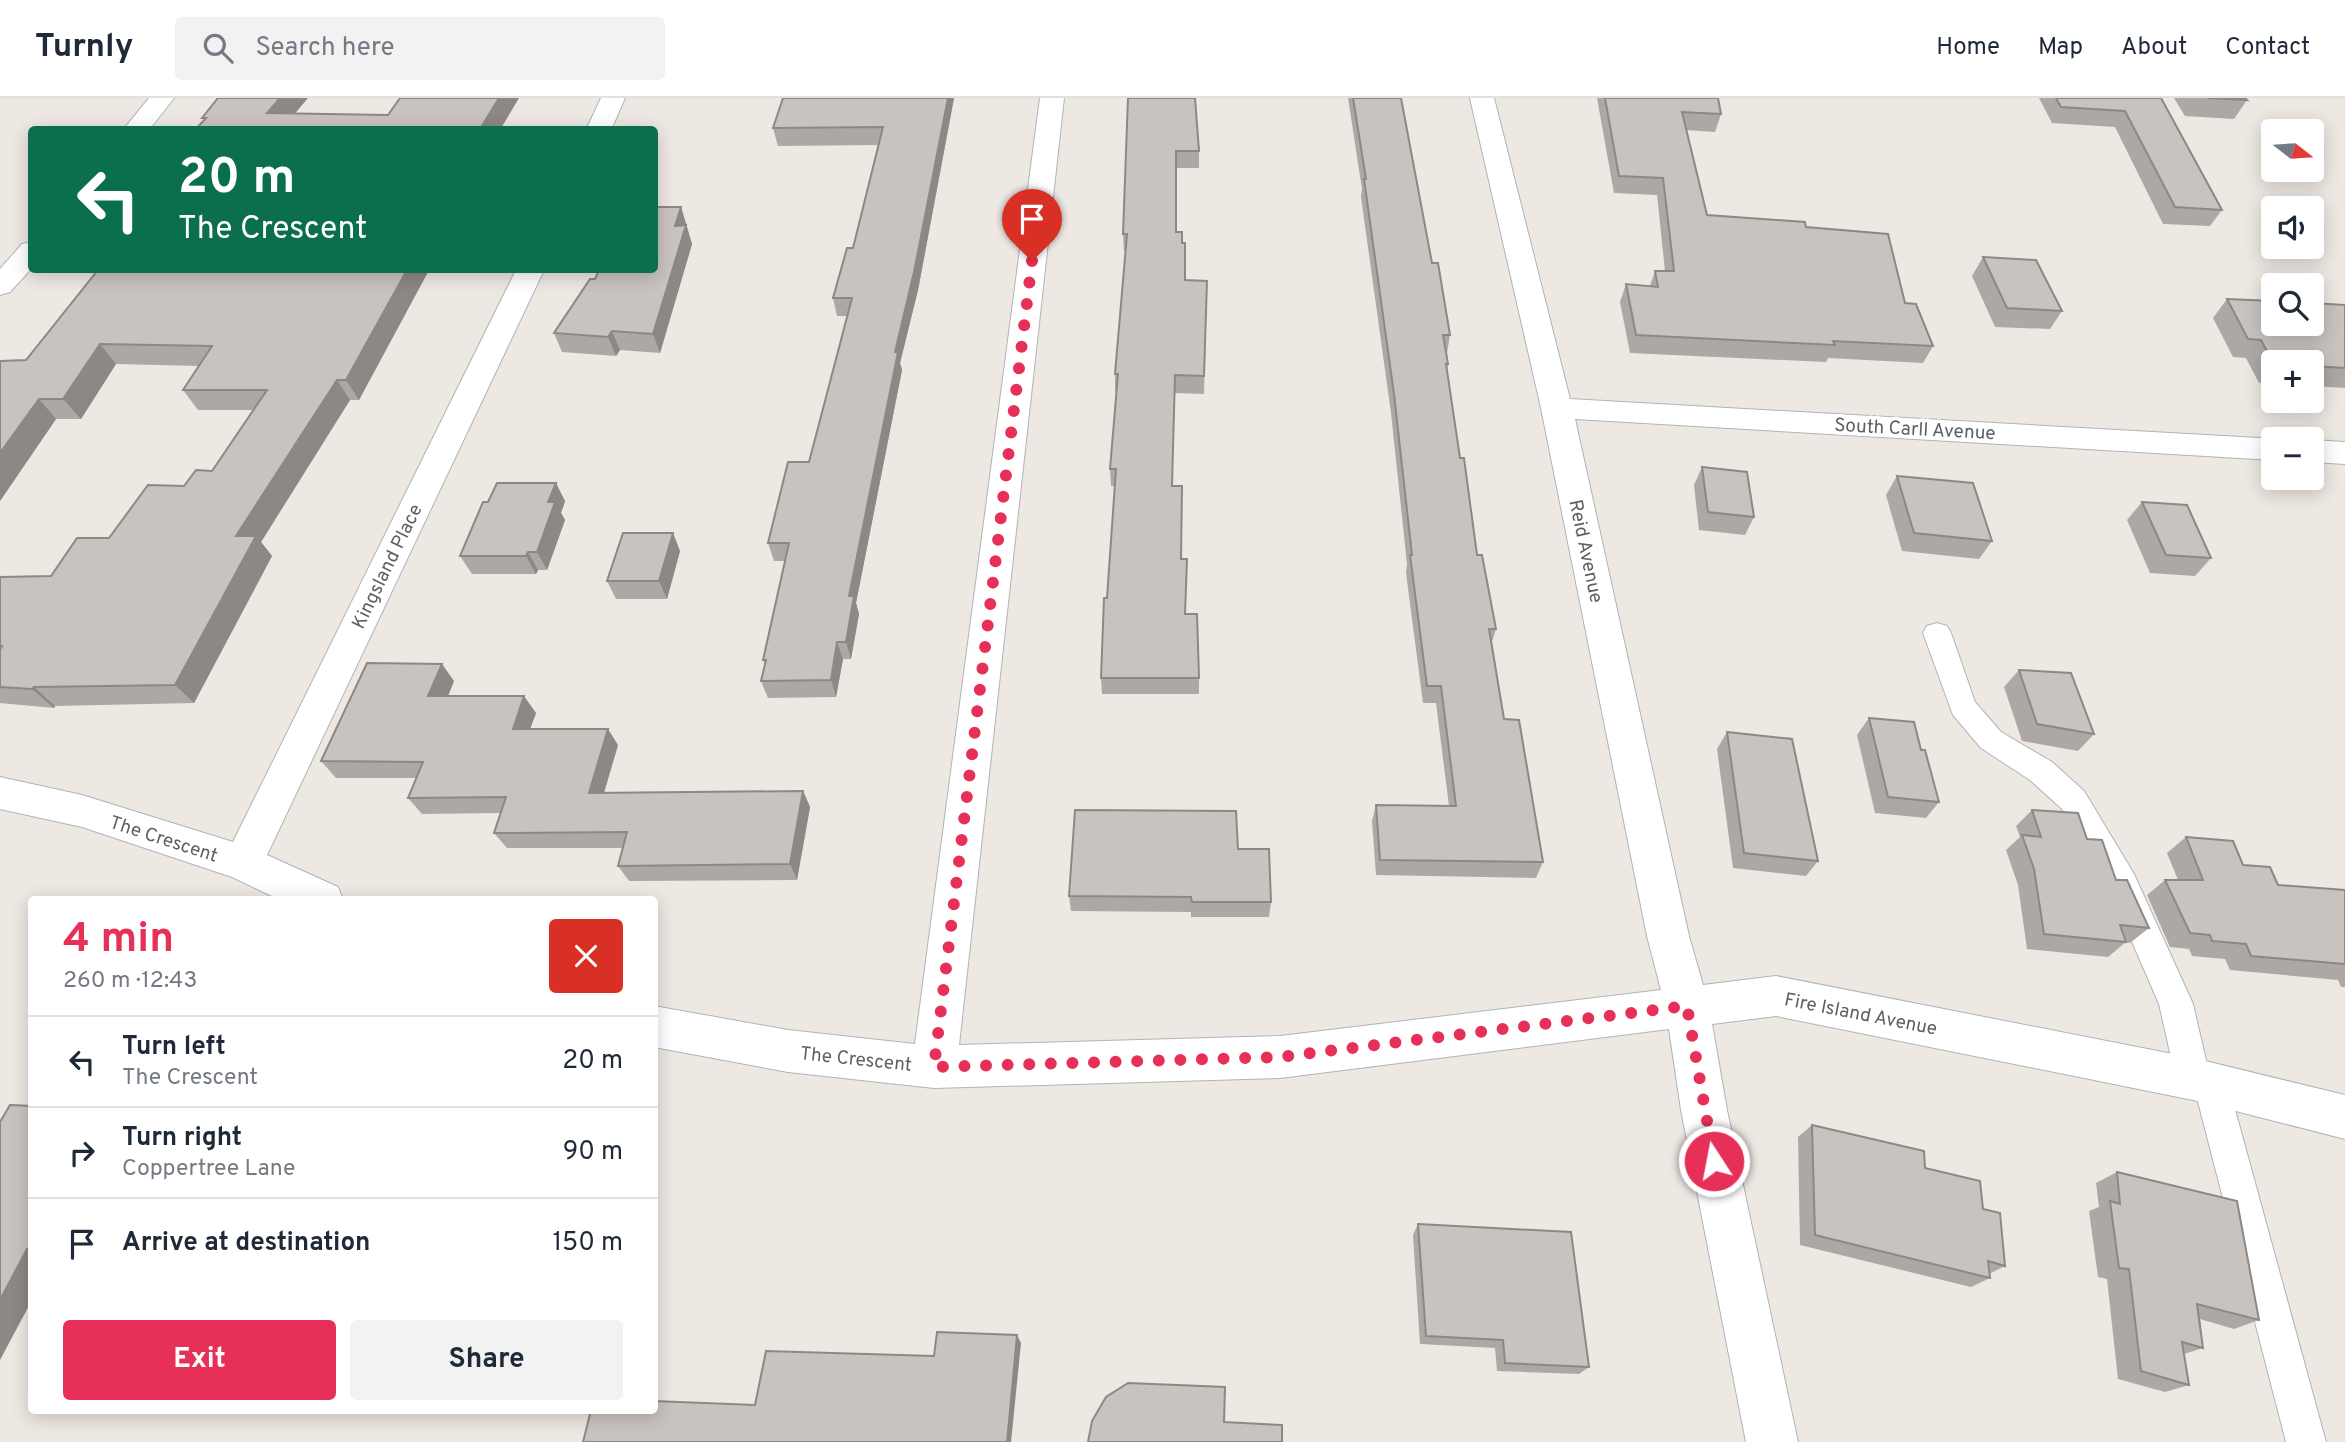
<!DOCTYPE html>
<html lang="en">
<head>
<meta charset="utf-8">
<style>
	:root { --surface:#fff; --page:#f2f2f3; --text:#1f2937; --muted:#747a83; --line:#e0e1e3; --accent:#e73058 }
	body { margin:0; font-family:Overpass,sans-serif; background:var(--page); color:var(--text); height:100vh; display:flex; flex-direction:column; font-size:26px; white-space:nowrap }
	* { box-sizing:border-box; margin:0 }
	p { font-size:23px; color:var(--muted) }
	.icon { flex:none; width:38px; height:38px; fill:none; stroke:currentColor; stroke-width:2; stroke-linecap:round; stroke-linejoin:round }
	.map { position:relative; flex:1; overflow:hidden }
	.details { position:absolute; left:28px; top:798px; width:630px; height:518px; display:flex; flex-direction:column; background:var(--surface); border-radius:7px; box-shadow:0 4px 18px #0003 }
	.details>* { flex:none }
	.banner { position:absolute; left:28px; top:28px; width:630px; height:147px; border-radius:7px; box-shadow:0 4px 18px #0003; background:#0b6e4f; color:#fff; overflow:hidden }
	.needle { width:46px; rotate:107deg }
	.fabs { position:absolute; left:2261px; top:21px; display:grid; gap:14px }
	.fabs a { display:grid; place-items:center; width:63px; height:63px; border-radius:7px; background:var(--surface); box-shadow:0 4px 18px #0003; font-size:35px }
	.pin { position:absolute; display:grid; place-items:center; width:60px; height:60px; color:#fff; margin:-72px -30px; border-radius:50% 50% 50% 0; rotate:-45deg; box-shadow:0 0 7px #0007 }
	.pin .icon { rotate:45deg }
	.me { position:absolute; width:77px; margin:-38px; rotate:349deg; stroke-linejoin:round; filter:drop-shadow(0 0 5px #0008) }
	.turn { display:flex; align-items:center; gap:24px; height:147px; padding:0 35px; font-size:32px }
	.turn .icon { width:91px; height:91px; stroke-width:2.5 }
	.turn b { display:block; font-size:49px; line-height:60px }
	.round { display:grid; place-items:center; flex:none; width:74px; height:74px; border-radius:7px; background:var(--page) }
	.overview { display:flex; align-items:center; justify-content:space-between; height:119px; padding:0 35px }
	h1 { font-size:42px; font-weight:700; line-height:52px; color:var(--accent) }
	.button { display:flex; gap:14px; margin-top:auto; padding:14px 35px }
	.button a { flex:1; height:80px; border-radius:7px; background:var(--accent); color:#fff; font-size:28px; font-weight:700; line-height:80px; text-align:center }
	.button a+a { background:var(--page); color:var(--text) }
	ul { padding:0; list-style:none }
	li { display:flex; align-items:center; gap:21px; height:91px; padding:0 35px; border-top:2px solid var(--line) }
	li div { flex:1 }
	li b { display:block; font-size:26px }
	li em { font-style:normal }
	header { display:flex; align-items:center; gap:42px; box-sizing:border-box; height:98px; padding:0 35px; background:var(--surface); border-bottom:2px solid var(--line) }
	header strong { font-size:33px }
	nav { display:flex; gap:38px; margin-inline-start:auto; font-size:24px }
	.search { width:490px; height:63px; background:var(--page); display:flex; align-items:center; gap:18px; box-sizing:border-box; padding:0 24px; border-radius:7px; color:var(--muted); font-size:26px }
	.map>svg:first-child { display:block }
</style>
</head>
<body>
<header>
<strong>Turnly</strong>
<div class="search"><svg class="icon" aria-label="search" viewBox="0 0 24 24"><circle cx="10" cy="10" r="6"/><path d="M15 15l6 6"/></svg>Search here</div>
<nav><a>Home</a><a>Map</a><a>About</a><a>Contact</a></nav>
</header>
<div class="map">
<svg width="2345" height="1344" viewBox="0 0 2345 1344">
	<rect width="100%" height="100%" fill="#eee8e3"/>
	<g fill="none" stroke-linecap="round" stroke-linejoin="round">
		<g stroke="#afb4b6" stroke-width="2">
			<path id="lane" d="M1937 525 1947 528 1951 535 1975 604 2001 634 2052 664 2084 693 2134 776 2193 906 2208 971 2223 974 2228 986 2326 1344H2286L2196 996 2181 993 2176 981 2159 906 2110 793 2062 711 2030 682 1981 650 1953 617 1923 535 1927 528Z"/>
		</g>
		<g stroke="#afb4b6" stroke-width="2">
			<g id="street">
				<path d="M149 0H174L149 32H123Z"/>
				<path d="M601 0H625L611 32H586Z"/>
				<path d="M1040 0H1064L959 947 1280 938 1661 892 1647 838 1541 310 1470 0H1494L1570 301 2277 341H2273V362L1575 321 1689 838 1703 887 1776 878 2193 960 2345 997V1041L2193 1002 1776 918 1712 926 1727 1012 1798 1344H1746L1681 1012 1669 931 1280 980 934 990 788 974 654 949V908L788 932 915 946Z"/>
				<path d="M32 144V170L10 194 0 197V171L22 146Z"/>
				<path d="M516 172H544L267 757 338 789 343 802H280L232 779 82 729 0 711V679L82 697 233 744Z"/>
				<path d="M2312 342 2345 344V366L2312 364Z"/>
			</g>
		</g>
		<use href="#lane" fill="#fff" fill-rule="evenodd"/>
		<use href="#street" fill="#fff" fill-rule="evenodd"/>
	</g>
	<g fill="#ada8a5">
		<path d="M783 0H954L918 192 900 265 902 272 856 505 859 516 851 561H843L836 599 768 600 761 583 765 566 763 562 785 463H774L768 445 809 364 847 218H837L833 200 853 150 878 47 778 48 773 30Z"/>
		<path d="M1128 0 1199 53V70H1176V134L1182 145 1185 182 1207 183 1204 296 1175 295 1172 388 1181 461 1186 516 1199 580V596H1102L1101 580 1115 388H1111L1110 371 1117 293H1115V276L1126 153H1124L1123 136Z"/>
		<path d="M1348 0H1401L1432 165 1450 237 1447 255 1448 266 1447 273 1460 360 1477 457 1496 531 1492 544 1504 621 1543 764 1536 780 1376 777 1372 723 1376 707 1449 708 1436 605H1423L1406 475 1407 466 1391 315 1361 99 1362 91Z"/>
		<path d="M1597 0H1718L1721 16 1715 34 1686 32 1707 117 1806 129 1905 205 1933 248 1923 265 1828 260 1826 264 1630 255 1620 204 1626 186 1650 188 1655 173H1665L1657 97 1614 95Z"/>
		<path d="M2039 0H2161L2222 112 2210 128 2163 126 2115 29 2052 25Z"/>
		<path d="M2174 0H2245L2247 2 2234 21 2185 18Z"/>
		<path d="M681 109 692 146 660 255 620 252 616 258 562 254 554 235 595 181Z"/>
		<path d="M1983 159 2062 213 2050 231 1995 229 1972 178Z"/>
		<path d="M97 172H429L359 302H350L261 444 272 458 194 605 55 608 54 610 0 605V479L51 478 109 440 184 388 212 373 253 312H198L183 292 199 268 116 266 81 321H56L0 403V263L26 262Z"/>
		<path d="M2227 201 2345 207V290L2312 288V264H2273V285H2259L2246 260 2233 259 2213 220Z"/>
		<path d="M1702 369 1754 419 1745 437 1699 432 1694 387Z"/>
		<path d="M1897 378 1992 443 1979 461 1902 453 1886 397Z"/>
		<path d="M565 403 561 415 565 422 547 472H538L536 476H472L460 458Z"/>
		<path d="M2142 404 2211 460 2195 478 2150 475 2127 422Z"/>
		<path d="M680 453 667 501H616L607 483Z"/>
		<path d="M2019 572 2094 636 2078 653 2022 643 2004 589Z"/>
		<path d="M454 583 448 598 536 615 530 631 618 647 604 695 803 693 810 709 797 782 629 783 618 768 623 750H507L494 735 500 715 422 716 408 700 416 680H336L321 663Z"/>
		<path d="M1869 620 1921 652 1939 704 1926 720 1875 715 1857 637Z"/>
		<path d="M1727 634 1818 763 1806 778 1733 770 1717 651Z"/>
		<path d="M2032 712 2087 741 2116 782 2149 830 2130 845 2126 844 2108 859 2027 851 2018 787 2006 752 2020 739 2016 728Z"/>
		<path d="M2186 739 2243 767 2278 787 2345 792V889H2341L2338 882 2230 872 2225 861 2192 858 2189 851 2170 849 2147 797 2165 782H2178L2167 755Z"/>
		<path d="M1238 751 1271 804 1269 819H1191V814L1071 813 1069 798Z"/>
		<path d="M1812 1027 1983 1111 2005 1168 1989 1176 1990 1180 1971 1189 1800 1147 1798 1039Z"/>
		<path d="M2117 1074 2259 1222 2234 1231 2200 1221 2203 1250 2184 1256 2189 1287 2165 1294 2118 1281 2107 1181 2098 1179 2089 1113 2099 1109 2096 1085Z"/>
		<path d="M1418 1126 1589 1269 1579 1276 1497 1273 1495 1250 1420 1246 1413 1137Z"/>
		<path d="M291 1312H358L356 1316 300 1315Z"/>
	</g>
	<g fill="#8d8886">
		<path d="M280 0H308L281 32 267 15Z"/>
		<path d="M499 0H519L500 32H480Z"/>
		<path d="M948 0H954L918 192 900 265 902 272 856 505 859 516 851 561 846 544 849 498 895 254Z"/>
		<path d="M681 109 692 146 660 255 653 236 675 128Z"/>
		<path d="M407 172H429L359 302 346 282Z"/>
		<path d="M612 233 620 252 616 258 608 239Z"/>
		<path d="M100 246 116 266 81 321 63 301Z"/>
		<path d="M337 282 350 302 261 444 272 458 194 605 175 587 236 438Z"/>
		<path d="M39 301 56 321 0 403V355Z"/>
		<path d="M556 385 565 403 561 415 565 422 547 472 537 454 548 404Z"/>
		<path d="M673 435 680 453 667 501 659 483Z"/>
		<path d="M528 454 538 472 536 476 526 458Z"/>
		<path d="M837 544 843 561 836 599 831 582Z"/>
		<path d="M442 566 454 583 441 615 428 598Z"/>
		<path d="M34 589 55 608 54 610 32 591Z"/>
		<path d="M524 598 536 615 524 647 513 631Z"/>
		<path d="M608 631 618 647 599 711 589 695Z"/>
		<path d="M803 693 810 709 797 782 790 766Z"/>
		<path d="M27 1151 32 1153V1202L0 1262V1202Z"/>
		<path d="M1017 1237 1021 1245 1011 1344H1007Z"/>
		<path d="M345 1312H358L356 1316Z"/>
	</g>
	<g fill="#c9c3c0" stroke="#8d8886" stroke-width="2">
		<path d="M218 0H280L267 15 388 17 400 0H499L480 31 482 32H195L206 20H202Z"/>
		<path d="M783 0H948L914 174 895 254H898L849 498H854L846 544H837L831 582 761 583 766 562H763L789 445H768L788 364H809L852 200H833L847 150H853L883 29 773 30Z"/>
		<path d="M1128 0H1195L1199 53H1176V134H1182V145H1185V182L1207 183 1204 278 1175 277 1172 388H1182L1181 461H1187L1185 516H1197L1199 580H1101L1104 500H1107L1116 371H1110L1118 276H1115L1127 136H1123Z"/>
		<path d="M1353 0H1401L1432 165H1438L1450 237H1443L1448 266H1446L1460 360H1464L1477 457H1482L1496 531H1489L1504 621 1519 622 1543 764 1380 762 1376 707 1456 708 1441 588H1427L1410 457H1412L1394 296 1364 81H1366Z"/>
		<path d="M1605 0H1718L1721 16 1682 14 1707 117 1805 124 1806 129 1888 136 1905 205 1916 206 1933 248 1833 243 1835 247 1636 237 1626 186 1658 189 1655 173H1674L1663 80 1619 78Z"/>
		<path d="M2056 0H2161L2222 112 2175 109 2125 13 2061 9Z"/>
		<path d="M2208 0H2245L2247 2Z"/>
		<path d="M654 109H681L675 128 686 127 653 236 612 233 608 239 554 235 590 181H595L599 172H654Z"/>
		<path d="M1983 159 2036 162 2062 213 2007 210Z"/>
		<path d="M98 172H407L346 282H337L236 438H256L175 587 34 589 32 591 0 589V552L2 548H0V479L51 478 77 440H109L148 387 184 388 196 372 212 373 267 292H183L212 248 100 246 63 301H39L0 355V263L26 262Z"/>
		<path d="M2227 201 2273 203V226H2312V205L2345 207V270L2312 268V264H2273L2261 242 2248 241Z"/>
		<path d="M1702 369 1747 374 1754 419 1708 414Z"/>
		<path d="M1897 378 1973 385 1992 443 1914 435Z"/>
		<path d="M497 385H556L548 404H555L537 454H528L526 458H460L483 404H488Z"/>
		<path d="M2142 404 2187 407 2211 460 2166 457Z"/>
		<path d="M623 435H673L659 483H607Z"/>
		<path d="M367 565 442 566 428 598H524L513 631H608L589 695 803 693 790 766 618 768 627 734 494 735 506 699 408 700 423 664 321 663Z"/>
		<path d="M2019 572 2071 575 2094 636 2037 626Z"/>
		<path d="M1869 620 1914 624 1921 652H1925L1939 704 1888 699Z"/>
		<path d="M1727 634 1792 641 1818 763 1744 755Z"/>
		<path d="M1075 712 1236 713 1238 751H1269L1271 804H1192L1191 799 1069 798Z"/>
		<path d="M2032 712 2078 715 2087 741 2102 742 2116 782H2127L2149 830 2120 827 2126 844 2044 836 2034 771 2022 737 2041 739Z"/>
		<path d="M2186 739 2233 743 2243 767 2270 769 2278 787 2345 792V866L2251 858 2246 846 2212 843 2210 837 2190 835 2165 782H2203Z"/>
		<path d="M10 1007 32 1008V1151H27L0 1202V1024Z"/>
		<path d="M1812 1027 1924 1053 1925 1070 1980 1083 1983 1111 2000 1115 2005 1168 1988 1163 1990 1180 1815 1137Z"/>
		<path d="M2117 1074 2237 1103 2259 1222 2197 1206 2203 1250 2182 1244 2189 1287 2141 1273 2129 1171 2119 1170 2110 1103 2120 1106Z"/>
		<path d="M1418 1126 1571 1134 1589 1269 1505 1265 1503 1242 1426 1238Z"/>
		<path d="M937 1234 1017 1237 1007 1344H583L591 1312H654V1303L755 1307 766 1253 934 1258Z"/>
		<path d="M1128 1285 1225 1289 1224 1324 1282 1327V1344H1088L1092 1323 1106 1299Z"/>
	</g>
	<g fill="none" stroke-linecap="round" stroke-linejoin="round">
		<path stroke="#e73058" stroke-width="12" stroke-dasharray="0 21.6" d="M1032 163 934 969 1280 959 1687 908 1714 1063"/>
	</g>
	<g text-anchor="middle" stroke-width="7" stroke-linejoin="round" paint-order="stroke">
		<g font-size="19" fill="#5b6264" stroke="#fff">
			<text transform="translate(1915 330) rotate(3)" y="7">South Carll Avenue</text>
			<text transform="translate(1587 453) rotate(78)" y="7">Reid Avenue</text>
			<text transform="translate(386 468) rotate(-64)" y="7">Kingsland Place</text>
			<text transform="translate(164 740) rotate(18)" y="7">The Crescent</text>
			<text transform="translate(1861 915) rotate(11)" y="7">Fire Island Avenue</text>
			<text transform="translate(856 960) rotate(6)" y="7">The Crescent</text>
		</g>
	</g>
</svg>
<div class="fabs">
<a><svg class="needle" viewBox="-14 -14 28 28"><path d="M0-13l5 13h-10z" fill="#e53935"/><path d="M0 13l5-13h-10z" fill="#747a83"/></svg></a>
<a><svg class="icon" aria-label="sound" viewBox="0 0 24 24"><path d="M4 9h4l5-4v14l-5-4H4zM17 9q2 3 0 6"/></svg></a>
<a><svg class="icon" aria-label="search" viewBox="0 0 24 24"><circle cx="10" cy="10" r="6"/><path d="M15 15l6 6"/></svg></a>
<a>+</a>
<a>−</a>
</div>
<div class="pin" style="left:1032px;top:163px;background:#d93025"><svg class="icon" aria-label="arrive" viewBox="0 0 24 24"><path d="M6 21V4h12l-3 4 3 4H6"/></svg></div>
<svg class="me" style="left:1714px;top:1063px" viewBox="-20 -20 40 40"><circle r="17" fill="#e73058" stroke="#fff" stroke-width="3"/><path d="M0-11L8 9 0 5-8 9z" fill="#fff"/></svg>
<div class="banner">
<div class="turn"><svg class="icon" aria-label="left" viewBox="0 0 24 24"><path d="M17 20v-9H6M10 6l-5 5 5 5"/></svg><div><b>20 m</b>The Crescent</div></div>
</div>
<section class="details">
<div class="overview"><div><h1>4 min</h1><p>260 m · 12:43</p></div><a class="round" style="background:#d93025;color:#fff"><svg class="icon" aria-label="close" viewBox="0 0 24 24"><path d="M6 6l12 12M18 6L6 18"/></svg></a></div>
<ul>
<li><svg class="icon" aria-label="left" viewBox="0 0 24 24"><path d="M17 20v-9H6M10 6l-5 5 5 5"/></svg><div><b>Turn left</b><p>The Crescent</p></div><em>20 m</em></li>
<li><svg class="icon" aria-label="right" viewBox="0 0 24 24"><path d="M7 20v-9h11M14 6l5 5-5 5"/></svg><div><b>Turn right</b><p>Coppertree Lane</p></div><em>90 m</em></li>
<li><svg class="icon" aria-label="arrive" viewBox="0 0 24 24"><path d="M6 21V4h12l-3 4 3 4H6"/></svg><div><b>Arrive at destination</b></div><em>150 m</em></li>
</ul>
<div class="button"><a>Exit</a><a>Share</a></div>
</section>
</div>
</body>
</html>
